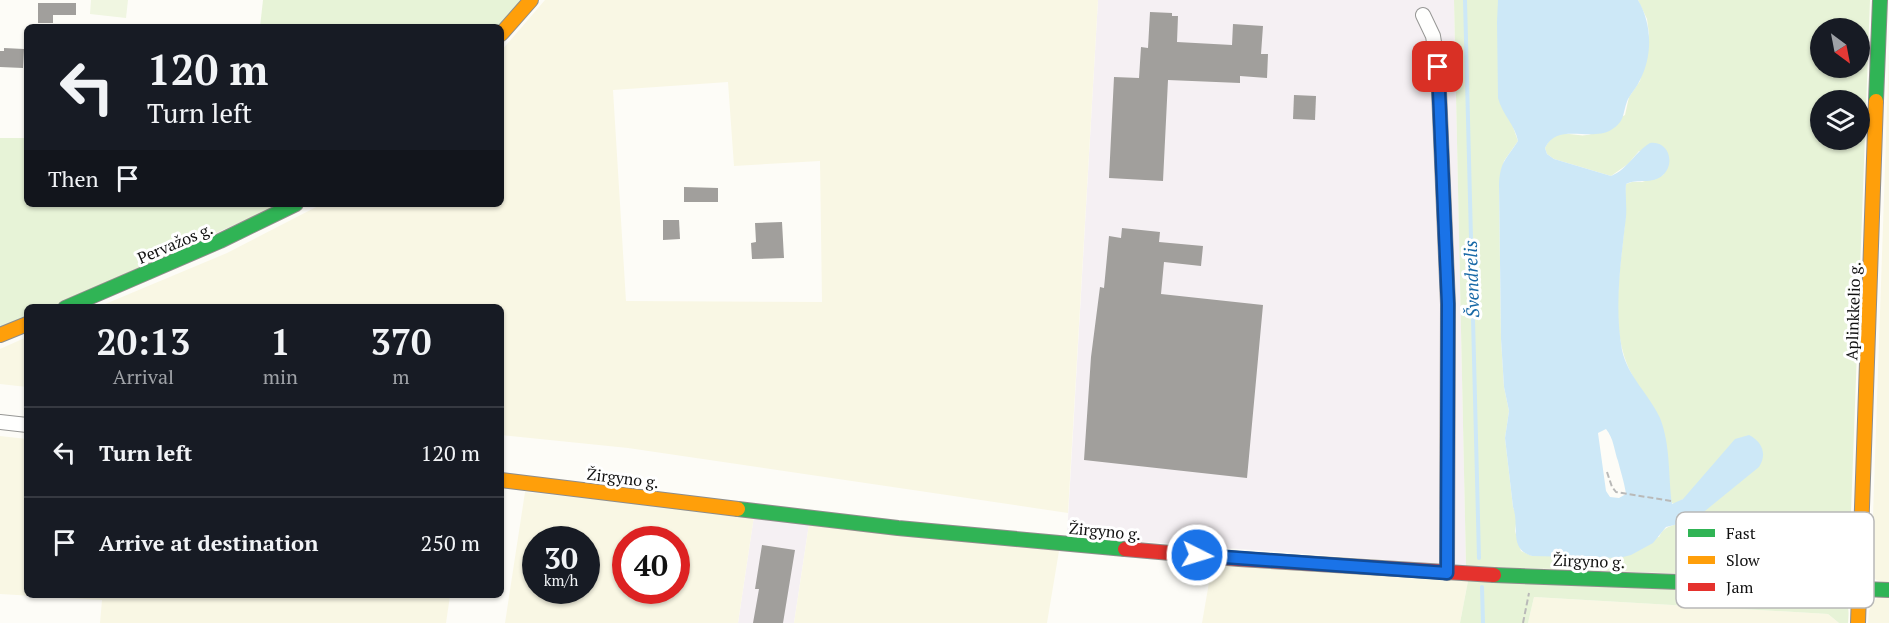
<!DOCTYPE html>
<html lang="en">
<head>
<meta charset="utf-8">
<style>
	:root { --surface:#171b24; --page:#242831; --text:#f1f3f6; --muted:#9ea1a6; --line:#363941 }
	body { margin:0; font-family:"PT Serif",serif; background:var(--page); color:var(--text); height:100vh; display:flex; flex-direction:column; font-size:22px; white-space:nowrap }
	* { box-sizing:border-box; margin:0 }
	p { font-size:20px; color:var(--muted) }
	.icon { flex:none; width:33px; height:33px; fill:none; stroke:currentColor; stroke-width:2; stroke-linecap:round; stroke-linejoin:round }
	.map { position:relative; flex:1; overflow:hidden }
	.panel { position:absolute; left:24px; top:304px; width:480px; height:294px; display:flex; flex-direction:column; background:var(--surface); border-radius:9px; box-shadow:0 2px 4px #0004 }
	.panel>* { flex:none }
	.top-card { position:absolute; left:24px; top:24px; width:480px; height:183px; border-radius:9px; box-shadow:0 2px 4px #0004; background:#171b24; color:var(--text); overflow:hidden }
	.needle { width:39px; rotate:148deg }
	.fabs { position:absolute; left:1810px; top:18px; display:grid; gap:12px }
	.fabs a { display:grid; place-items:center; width:60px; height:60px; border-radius:50%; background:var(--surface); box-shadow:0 2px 4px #0004; font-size:30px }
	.speed { position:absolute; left:522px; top:526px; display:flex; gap:12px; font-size:30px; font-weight:700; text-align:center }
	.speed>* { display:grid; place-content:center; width:78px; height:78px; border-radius:50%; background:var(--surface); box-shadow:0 2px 4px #0004; line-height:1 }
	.speed small { font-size:15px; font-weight:400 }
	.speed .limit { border:9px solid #d22; background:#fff; color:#111 }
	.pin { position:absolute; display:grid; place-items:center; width:51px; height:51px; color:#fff; margin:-26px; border-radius:12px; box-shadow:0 3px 9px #0006 }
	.me { position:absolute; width:66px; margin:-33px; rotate:95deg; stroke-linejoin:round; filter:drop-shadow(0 0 4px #0008) }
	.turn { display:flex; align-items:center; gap:21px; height:126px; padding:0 24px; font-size:27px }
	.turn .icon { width:78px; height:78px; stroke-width:2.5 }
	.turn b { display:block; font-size:42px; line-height:51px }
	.then { display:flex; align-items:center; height:57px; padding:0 24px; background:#0003; gap:12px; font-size:22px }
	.eta { display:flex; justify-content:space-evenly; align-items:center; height:102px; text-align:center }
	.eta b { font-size:36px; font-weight:700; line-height:42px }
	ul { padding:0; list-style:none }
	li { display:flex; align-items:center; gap:18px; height:90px; padding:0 24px; border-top:2px solid var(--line) }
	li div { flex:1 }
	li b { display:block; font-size:22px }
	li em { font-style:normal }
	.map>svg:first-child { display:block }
</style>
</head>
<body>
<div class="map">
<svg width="1889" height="623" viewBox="0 0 1889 623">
	<rect width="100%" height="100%" fill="#fdfcf7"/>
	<g fill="#f5f0f3">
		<path d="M1098 0H1454L1466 566 1067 536Z"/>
		<path d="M754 516 809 524 794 623H738Z"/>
	</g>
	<g fill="#f9f7e4" fill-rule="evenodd">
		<path d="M545 0H1098L1068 513 628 448 501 435V308L98 307 227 253 322 204H501V51ZM728 82 734 166 820 161 822 302 626 301 613 90Z"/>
		<path d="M1889 52V584L1876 580 1871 574Z"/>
		<path d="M27 337V387L0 384V349Z"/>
		<path d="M0 436 27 439V596H450L446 623H100L102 600 0 594Z"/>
		<path d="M525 492 754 516 738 623H505ZM536 540H586V591H536ZM626 540H676V591H626Z"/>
		<path d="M809 524 1059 551 1047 623H794Z"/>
		<path d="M1212 565 1468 581 1460 623H1202Z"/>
		<path d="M1889 595V623H1868L1869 611 1872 603 1878 597Z"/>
		<path d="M1534 597 1828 614 1839 623H1528Z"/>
	</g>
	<g fill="#e7f3d7" fill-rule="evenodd">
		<path d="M263 0H522L497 27H260Z"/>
		<path d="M1454 0H1498L1513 127 1518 141 1504 161 1499 185 1501 339 1504 387 1509 411 1505 438 1513 507 1517 517 1515 531 1521 551 1532 556 1659 537C1663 528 1668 527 1677 524L1683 499 1675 504 1671 503 1638 386C1632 375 1626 364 1623 352 1612 313 1621 262 1625 222 1626 209 1624 196 1626 184L1632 182H1642L1663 175 1668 166 1669 157 1639 151 1628 164 1611 176 1554 159 1547 154 1545 148C1557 123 1575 140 1591 134 1603 129 1614 121 1625 115L1629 97 1640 81 1649 34 1647 19 1638 0H1870L1849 567 1844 574 1832 579 1466 566ZM1821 28H1860V68H1821ZM1821 100H1860V140H1821Z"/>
		<path d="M0 138H27V204H281L51 307 27 308V317L0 328Z"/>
		<path d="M1468 581 1839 595C1850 602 1849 611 1848 623H1839L1828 614 1534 597 1528 623H1460Z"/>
	</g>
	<path fill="#f0f6e1" d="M91 0H128L126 18 90 14Z"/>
	<path fill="#cde8f7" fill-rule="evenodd" d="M1498 0H1638C1652 24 1653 55 1640 80 1637 87 1632 92 1628 99 1622 113 1626 121 1611 130 1590 142 1557 122 1545 148L1547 154 1554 159 1611 176C1628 169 1635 152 1650 143 1668 140 1676 163 1663 175 1652 185 1638 178 1626 184 1625 195 1627 206 1626 217 1621 260 1614 306 1622 350 1628 377 1649 394 1660 418 1671 446 1668 476 1672 504L1683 499 1735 439 1749 435C1763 442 1767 455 1759 467L1700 515 1690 521 1666 527 1653 543 1631 555 1619 558 1532 556C1508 549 1520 526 1513 507L1505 438 1509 411 1504 387 1501 339 1499 185C1500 161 1506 160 1518 141 1515 125 1502 114 1498 98L1497 22ZM1606 429C1614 439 1614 450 1618 461 1621 473 1624 481 1626 494L1619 498 1610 497 1606 491 1598 433Z"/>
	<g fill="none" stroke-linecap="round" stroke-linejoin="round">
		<g stroke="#cde8f7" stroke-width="4">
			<path d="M1465 0 1479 558"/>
			<path d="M1482 587 1483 623"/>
		</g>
	</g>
	<g fill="#a19f9c">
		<path d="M38 3H76V15H53V23H38Z"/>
		<path d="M1150 12 1172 13V16H1178L1177 42 1232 45 1233 24 1263 26 1261 54H1268L1267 78 1240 76V83L1168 80 1163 181 1109 178 1114 77 1139 78 1141 47 1148 48Z"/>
		<path d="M4 48 24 49 23 68 0 67V51H4Z"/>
		<path d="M1294 95 1316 96 1315 120 1293 119Z"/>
		<path d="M684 187 718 188V202H684Z"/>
		<path d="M663 220H679L680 239 663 240Z"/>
		<path d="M782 222 784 258 752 259 751 243 756 242 755 223Z"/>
		<path d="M1122 228 1160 232 1159 242 1203 246 1201 266 1164 262 1161 294 1263 305 1247 478 1084 460 1091 357 1100 287 1104 288 1109 236 1121 238Z"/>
		<path d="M762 545 795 550 783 623H753L759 589H755Z"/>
	</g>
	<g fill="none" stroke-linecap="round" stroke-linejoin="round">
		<g stroke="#979795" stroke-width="16">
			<g id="street">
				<path d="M1423 15 1433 36 1438 67 1448 304 1447 573"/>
				<path d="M0 422 27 425"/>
			</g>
		</g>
		<g stroke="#8e8d8b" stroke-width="16">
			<g id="fast">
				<path d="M1876 101 1880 0"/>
				<path d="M65 308 220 241 296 204"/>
				<path d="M738 509 898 528 1125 549"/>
				<path d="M1494 575 1889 590"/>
			</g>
		</g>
		<g stroke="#8e8d8b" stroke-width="16">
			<g id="slow">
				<path d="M501 34 531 0"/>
				<path d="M0 335 27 324"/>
				<path d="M501 480 738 509"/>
				<path d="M1858 623 1876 101"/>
			</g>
		</g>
		<g stroke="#8e8d8b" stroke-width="16">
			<path id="jam" d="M1125 549 1239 559 1494 575"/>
		</g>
		<g stroke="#b9b9b8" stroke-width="2" stroke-dasharray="6 3" stroke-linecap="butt">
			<path d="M1607 472 1612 487 1616 492 1671 501"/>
			<path d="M1523 623 1529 593"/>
		</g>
		<use href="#street" stroke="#fffffe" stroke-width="14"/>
		<use href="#fast" stroke="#30b455" stroke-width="14"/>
		<use href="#slow" stroke="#ff9f0a" stroke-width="14"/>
		<use href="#jam" stroke="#e5322d" stroke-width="14"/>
	</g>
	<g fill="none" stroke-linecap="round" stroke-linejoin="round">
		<g stroke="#114b97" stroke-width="15">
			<path id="route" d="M1197 555 1447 573 1448 304 1438 67"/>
		</g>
		<use href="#route" stroke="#1a73e8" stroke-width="10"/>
	</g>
	<g text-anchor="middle" stroke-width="6" stroke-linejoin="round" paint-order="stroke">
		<g font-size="16" fill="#111" stroke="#fff">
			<text transform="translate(175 243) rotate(-23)" y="6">Pervažos g.</text>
			<text transform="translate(1853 311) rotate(-88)" y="6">Aplinkkelio g.</text>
			<text transform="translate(623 478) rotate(7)" y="6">Žirgyno g.</text>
			<text transform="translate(1105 531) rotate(5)" y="6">Žirgyno g.</text>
			<text transform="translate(1589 561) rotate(2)" y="6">Žirgyno g.</text>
		</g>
		<g font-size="18" font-style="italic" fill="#1768a6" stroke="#fff">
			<text transform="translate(1472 279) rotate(-92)" y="6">Švendrelis</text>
		</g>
	</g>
	<rect x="1676" y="512" width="198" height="96" rx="9" fill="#fff" stroke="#b8b8b8" stroke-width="1.5"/>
	<rect x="1688" y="529" width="27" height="8" fill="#30b455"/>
	<rect x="1688" y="556" width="27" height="8" fill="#ff9f0a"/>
	<rect x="1688" y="583" width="27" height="8" fill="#e5322d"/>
	<g font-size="16" fill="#111">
		<text x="1726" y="539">Fast</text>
		<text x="1726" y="566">Slow</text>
		<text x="1726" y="593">Jam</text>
	</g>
</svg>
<div class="fabs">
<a><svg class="needle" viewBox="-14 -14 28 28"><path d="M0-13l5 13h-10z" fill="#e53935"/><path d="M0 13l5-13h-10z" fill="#9ea1a6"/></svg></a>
<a><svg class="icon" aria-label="layers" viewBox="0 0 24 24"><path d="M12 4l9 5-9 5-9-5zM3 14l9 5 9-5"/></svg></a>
</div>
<div class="speed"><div>30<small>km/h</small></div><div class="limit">40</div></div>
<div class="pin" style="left:1438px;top:67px;background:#d93025"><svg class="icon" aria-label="arrive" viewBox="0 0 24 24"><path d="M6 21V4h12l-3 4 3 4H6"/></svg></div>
<svg class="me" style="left:1197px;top:555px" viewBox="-20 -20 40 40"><circle r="17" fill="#1a73e8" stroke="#fff" stroke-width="3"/><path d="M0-11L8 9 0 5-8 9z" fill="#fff"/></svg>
<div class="top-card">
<div class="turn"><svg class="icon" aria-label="left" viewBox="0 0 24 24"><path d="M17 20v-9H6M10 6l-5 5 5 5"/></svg><div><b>120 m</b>Turn left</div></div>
<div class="then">Then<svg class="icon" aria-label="arrive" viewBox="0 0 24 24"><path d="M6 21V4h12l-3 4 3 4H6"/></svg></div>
</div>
<section class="panel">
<div class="eta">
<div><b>20:13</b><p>Arrival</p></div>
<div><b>1</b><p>min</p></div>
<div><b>370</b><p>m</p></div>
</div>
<ul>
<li><svg class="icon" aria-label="left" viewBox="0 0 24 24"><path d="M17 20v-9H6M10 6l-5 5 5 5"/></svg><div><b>Turn left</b></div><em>120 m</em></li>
<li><svg class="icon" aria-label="arrive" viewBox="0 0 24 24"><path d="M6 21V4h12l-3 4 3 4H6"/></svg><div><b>Arrive at destination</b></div><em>250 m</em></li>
</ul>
</section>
</div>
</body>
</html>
